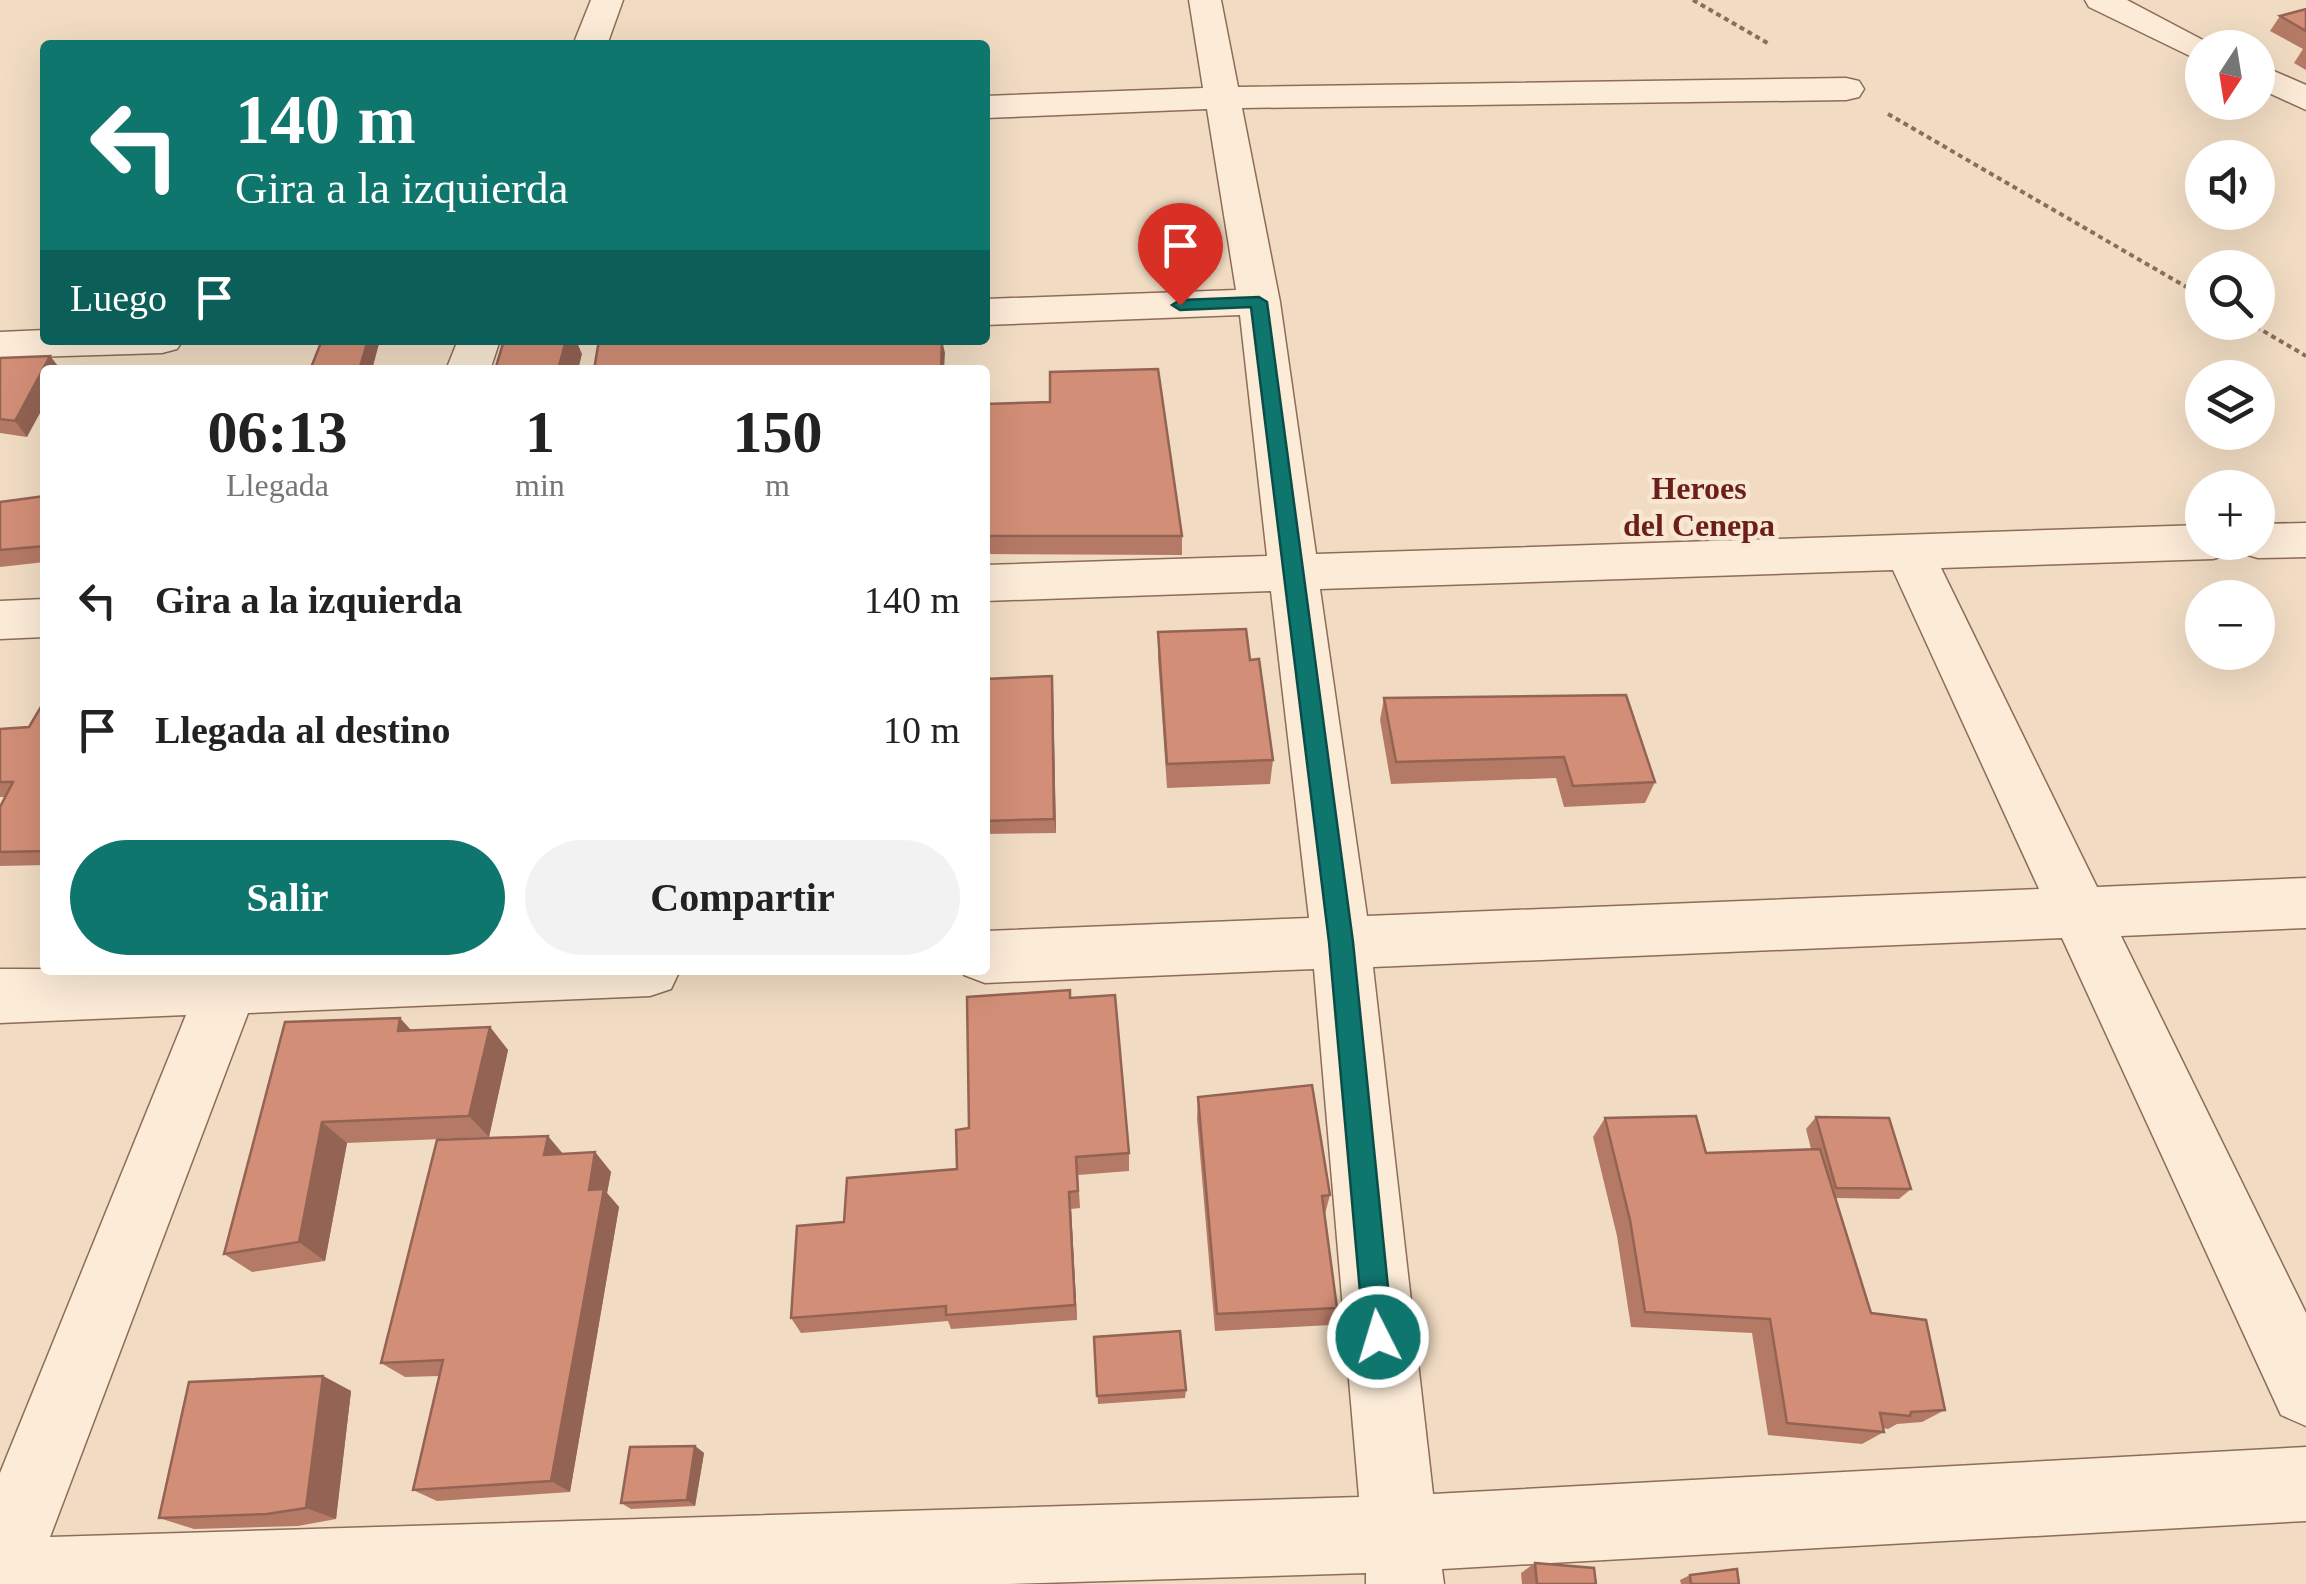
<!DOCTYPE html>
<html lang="es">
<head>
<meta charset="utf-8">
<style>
	:root { --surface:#fff; --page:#f2f2f2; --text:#222; --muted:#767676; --accent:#0f766e }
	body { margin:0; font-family:Georgia,serif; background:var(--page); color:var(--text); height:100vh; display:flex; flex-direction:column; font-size:38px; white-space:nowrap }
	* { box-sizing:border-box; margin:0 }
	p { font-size:32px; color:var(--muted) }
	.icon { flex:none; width:55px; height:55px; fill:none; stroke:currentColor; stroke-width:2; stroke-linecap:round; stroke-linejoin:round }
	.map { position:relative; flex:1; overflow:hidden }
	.sheet { position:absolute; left:40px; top:365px; width:950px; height:610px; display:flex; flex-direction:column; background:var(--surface); border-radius:10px; box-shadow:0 10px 40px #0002 }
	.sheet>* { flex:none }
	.top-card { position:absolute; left:40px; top:40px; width:950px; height:305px; border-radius:10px; box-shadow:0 10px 40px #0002; background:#0f766e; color:#fff; overflow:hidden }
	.needle { width:65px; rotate:192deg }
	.fabs { position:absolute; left:2185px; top:30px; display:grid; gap:20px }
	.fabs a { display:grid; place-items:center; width:90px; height:90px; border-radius:50%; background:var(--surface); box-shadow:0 10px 40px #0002; font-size:50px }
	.pin { position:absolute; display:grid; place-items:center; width:85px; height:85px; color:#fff; margin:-102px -42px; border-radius:50% 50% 50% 0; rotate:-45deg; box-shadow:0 0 10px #0007 }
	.pin .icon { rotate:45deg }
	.me { position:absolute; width:110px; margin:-55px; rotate:355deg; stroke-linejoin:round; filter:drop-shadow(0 0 8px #0008) }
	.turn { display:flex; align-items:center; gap:35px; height:210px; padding:0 30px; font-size:45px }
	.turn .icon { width:130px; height:130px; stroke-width:2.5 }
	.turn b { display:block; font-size:70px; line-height:85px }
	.then { display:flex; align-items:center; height:95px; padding:0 30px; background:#0003; gap:20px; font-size:38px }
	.eta { display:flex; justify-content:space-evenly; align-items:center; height:170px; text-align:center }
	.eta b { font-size:60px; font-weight:700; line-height:70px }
	.button { display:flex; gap:20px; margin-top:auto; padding:20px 30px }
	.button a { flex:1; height:115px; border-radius:60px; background:var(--accent); color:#fff; font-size:40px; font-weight:700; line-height:115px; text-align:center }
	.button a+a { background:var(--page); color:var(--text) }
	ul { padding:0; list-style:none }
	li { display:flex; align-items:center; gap:30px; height:130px; padding:0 30px }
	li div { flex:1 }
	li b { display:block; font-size:38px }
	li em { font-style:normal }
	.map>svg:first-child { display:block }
</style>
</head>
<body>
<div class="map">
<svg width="2306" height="1584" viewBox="0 0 2306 1584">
	<rect width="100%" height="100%" fill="#f1dcc3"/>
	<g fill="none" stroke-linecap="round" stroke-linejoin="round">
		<g stroke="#8d6c58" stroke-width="3">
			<g id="street">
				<path d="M591 0H623L607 45H573Z"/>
				<path d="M1189 0H1221L1238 87 1846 78 1859 81 1864 89 1859 97 1846 100 1242 108 1280 302 1316 554 2202 525V542H2258V524L2306 523V557L2258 558 2241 553 2236 544 2230 554 2213 559 1941 568 2097 887 2306 878V928L2121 936 2306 1313V1426L2281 1415 2062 938 1373 967 1433 1494 2306 1447V1521L1442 1569 1444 1584H1366V1573L1007 1584H0V1473L186 1015 0 1023V969L680 970 671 989 650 996 248 1013 50 1537 1359 1497 1314 969 985 983 964 975 961 970H985V931L1309 918 1271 591 985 601V565L1267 556 1240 315 985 325V299L1236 290 1207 109 985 118V96L1203 88ZM1893 570 2039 889 1367 916 1320 589Z"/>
				<path d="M2085 0H2127L2218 48H2202V59L2190 56 2089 7Z"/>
				<path d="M2258 64 2306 85V110L2258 88Z"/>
				<path d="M45 330V340H183L177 349 162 353 0 358V332Z"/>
				<path d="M458 340H500L490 370H446Z"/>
				<path d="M45 599V637L0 639V601Z"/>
			</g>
		</g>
		<g stroke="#8d6c58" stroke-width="4" stroke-dasharray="5 4" stroke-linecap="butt">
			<path d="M1693 0 1769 44"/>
			<path d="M1888 114 2202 296"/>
			<path d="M2248 322 2306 356"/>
		</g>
		<use href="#street" fill="#fbebd7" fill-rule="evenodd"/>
	</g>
	<g fill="#b57a65">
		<path d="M2306 9V70L2294 63 2303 49 2270 31 2280 16Z"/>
		<path d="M50 356 61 370H45L27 437 0 433V358Z"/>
		<path d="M985 404 1182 536V555L985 554Z"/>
		<path d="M45 496V562L0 567V502Z"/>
		<path d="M1158 632 1250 660 1273 760 1270 784 1167 788 1158 657Z"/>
		<path d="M985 679 1053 691 1056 833 986 834Z"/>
		<path d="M1384 698 1655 782 1645 803 1564 807 1556 778 1391 784 1380 720Z"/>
		<path d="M45 700V865L0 866V807L5 797H0V729L29 727Z"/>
		<path d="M1071 998 1129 1153V1171L1078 1175 1080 1208 1071 1209 1077 1320 951 1329 948 1321 801 1333 791 1318 957 1169 969 1128Z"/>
		<path d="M285 1022 412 1031 490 1027 508 1050 489 1137 347 1143 325 1261 252 1272 224 1254Z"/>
		<path d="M1198 1097 1330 1195 1325 1214 1337 1308 1331 1325 1215 1331 1197 1119Z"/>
		<path d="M1816 1117 1911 1189 1899 1199 1836 1198 1871 1313 1945 1410 1922 1422 1897 1424 1888 1429 1883 1428 1884 1432 1862 1444 1768 1435 1752 1333 1631 1327 1617 1236 1593 1137 1605 1118 1706 1153 1811 1149 1806 1129Z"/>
		<path d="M595 1152 611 1172 607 1193 619 1207 570 1492 437 1501 413 1490 440 1376 405 1377 381 1363 564 1154Z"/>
		<path d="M1094 1337 1186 1390 1185 1398 1098 1404Z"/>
		<path d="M323 1376 351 1391 336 1519 298 1526 194 1529 159 1518Z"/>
		<path d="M695 1446 704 1453 695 1506 631 1509 621 1503Z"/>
		<path d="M1535 1563 1596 1584H1522L1521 1573Z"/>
		<path d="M1690 1575 1739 1584H1681L1680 1580Z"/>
	</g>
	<g fill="#936353">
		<path d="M368 340H380L372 370H359Z"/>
		<path d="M566 340H576L582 354 578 370H558Z"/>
		<path d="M942 340 945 353 944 370H941Z"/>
		<path d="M50 356 61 370H45V404L27 437 15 421Z"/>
		<path d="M1052 676 1053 691 1056 833 1054 819Z"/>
		<path d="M400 1018 421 1041 398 1031Z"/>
		<path d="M490 1027 508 1050 489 1137 469 1116Z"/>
		<path d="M322 1122 347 1143 325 1261 299 1242Z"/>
		<path d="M548 1136 564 1155H544Z"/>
		<path d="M595 1152 611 1172 607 1193 619 1207 570 1492 551 1481 589 1190Z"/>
		<path d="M1069 1192 1071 1209 1077 1320 1075 1305Z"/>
		<path d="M323 1376 351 1391 336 1519 306 1508Z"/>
		<path d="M695 1446 704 1453 695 1506 687 1500Z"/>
	</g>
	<g fill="#d28e76" stroke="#936353" stroke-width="2.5">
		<path d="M2306 9V31L2280 16Z"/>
		<path d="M322 340H368L359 370H310Z"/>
		<path d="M504 340H566L558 370H495Z"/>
		<path d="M599 340H942L941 370H594Z"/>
		<path d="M50 356 15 421 0 419V358Z"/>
		<path d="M1158 369 1182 536H985V404L1050 402V372Z"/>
		<path d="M45 496V546L0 550V502Z"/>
		<path d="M1246 629 1250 660 1259 659 1273 760 1167 764 1158 632Z"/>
		<path d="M1052 676 1054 819 985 821 987 749H985V679Z"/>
		<path d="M1626 695 1655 782 1573 786 1564 757 1396 762 1384 698Z"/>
		<path d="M45 700V851L0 852V807L13 782H0V729L29 727Z"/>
		<path d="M1070 990V998L1115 995 1129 1153 1076 1157 1078 1191 1069 1192 1075 1305 946 1315V1306L791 1318 797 1226 844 1222 847 1178 957 1169 956 1130 969 1128 967 997Z"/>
		<path d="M400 1018 398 1031 490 1027 469 1116 322 1122 299 1242 224 1254 285 1022Z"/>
		<path d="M1312 1085 1330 1195 1322 1196 1337 1308 1217 1314 1198 1097Z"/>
		<path d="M1696 1116 1706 1153 1820 1149 1871 1313 1926 1320 1945 1410 1911 1412 1910 1416 1880 1413 1884 1432 1787 1423 1770 1319 1645 1312 1630 1220 1605 1118Z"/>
		<path d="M1816 1117 1889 1118 1911 1189 1836 1188Z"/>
		<path d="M548 1136 544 1155 595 1152 589 1190 604 1189 551 1481 413 1490 443 1360 381 1363 437 1140Z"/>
		<path d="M1180 1331 1186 1390 1097 1396 1094 1337Z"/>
		<path d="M323 1376 306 1508 267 1514 159 1518 189 1382Z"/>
		<path d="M695 1446 687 1500 621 1503 630 1447Z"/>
		<path d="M1535 1563 1594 1568 1596 1584H1537Z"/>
		<path d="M1737 1569 1739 1584H1691L1690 1575Z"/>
	</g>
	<path fill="#0f766e" stroke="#0a4d48" stroke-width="2.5" d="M1259 297 1267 302 1353 942 1393 1337 1389 1347 1378 1351 1368 1347 1364 1337 1329 942 1251 307 1180 310 1172 305 1180 300Z"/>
	<g text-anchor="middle" stroke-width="9" stroke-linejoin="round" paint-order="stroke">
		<g font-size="32" font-weight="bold" fill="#6c1e19" stroke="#f8e8d3">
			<text x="1699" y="499">Heroes<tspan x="1699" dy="37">del Cenepa</tspan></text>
		</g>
	</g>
</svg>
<div class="fabs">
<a><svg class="needle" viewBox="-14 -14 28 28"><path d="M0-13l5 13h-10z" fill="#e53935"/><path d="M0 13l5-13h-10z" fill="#767676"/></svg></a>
<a><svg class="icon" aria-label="sound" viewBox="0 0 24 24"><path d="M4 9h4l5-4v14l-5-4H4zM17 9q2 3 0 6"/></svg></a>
<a><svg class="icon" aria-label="search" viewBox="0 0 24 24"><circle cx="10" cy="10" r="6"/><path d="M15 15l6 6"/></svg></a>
<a><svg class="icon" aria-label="layers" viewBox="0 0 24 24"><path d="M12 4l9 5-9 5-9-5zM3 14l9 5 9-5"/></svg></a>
<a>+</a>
<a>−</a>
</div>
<div class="pin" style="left:1180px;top:305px;background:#d93025"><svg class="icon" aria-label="arrive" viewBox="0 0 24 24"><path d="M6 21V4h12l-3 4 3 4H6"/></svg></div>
<svg class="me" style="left:1378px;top:1337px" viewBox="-20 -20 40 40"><circle r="17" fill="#0f766e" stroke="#fff" stroke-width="3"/><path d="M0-11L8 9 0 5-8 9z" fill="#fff"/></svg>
<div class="top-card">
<div class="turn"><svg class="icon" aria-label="left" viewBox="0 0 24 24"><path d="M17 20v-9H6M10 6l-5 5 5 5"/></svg><div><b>140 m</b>Gira a la izquierda</div></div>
<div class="then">Luego<svg class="icon" aria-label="arrive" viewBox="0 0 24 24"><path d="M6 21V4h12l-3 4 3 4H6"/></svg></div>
</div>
<section class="sheet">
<div class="eta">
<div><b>06:13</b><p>Llegada</p></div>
<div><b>1</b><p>min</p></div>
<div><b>150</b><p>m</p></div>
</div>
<ul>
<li><svg class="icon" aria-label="left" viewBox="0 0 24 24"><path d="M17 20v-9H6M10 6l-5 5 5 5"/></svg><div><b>Gira a la izquierda</b></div><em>140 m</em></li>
<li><svg class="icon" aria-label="arrive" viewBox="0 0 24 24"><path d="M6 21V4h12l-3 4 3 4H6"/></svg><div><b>Llegada al destino</b></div><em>10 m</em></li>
</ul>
<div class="button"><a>Salir</a><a>Compartir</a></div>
</section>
</div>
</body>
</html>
